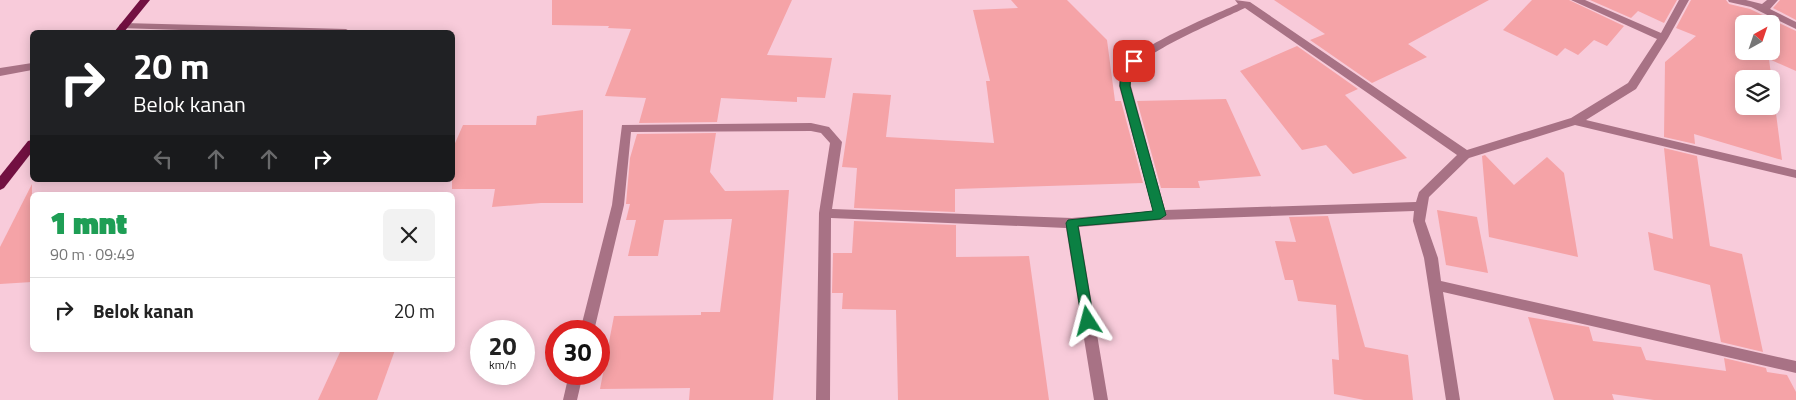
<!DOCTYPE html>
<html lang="id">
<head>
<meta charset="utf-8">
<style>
	:root { --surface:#fff; --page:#f2f2f2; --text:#222; --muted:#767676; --line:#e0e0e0 }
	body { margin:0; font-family:"Titillium Web",sans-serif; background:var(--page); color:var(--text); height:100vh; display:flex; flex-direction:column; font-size:19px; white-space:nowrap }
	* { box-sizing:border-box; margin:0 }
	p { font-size:16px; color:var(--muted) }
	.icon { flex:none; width:28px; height:28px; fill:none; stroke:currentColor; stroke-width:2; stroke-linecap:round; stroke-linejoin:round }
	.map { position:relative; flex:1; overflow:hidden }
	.details { position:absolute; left:30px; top:192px; width:425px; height:160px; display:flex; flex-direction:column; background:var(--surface); border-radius:8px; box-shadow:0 2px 12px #0003 }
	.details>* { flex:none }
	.guide { position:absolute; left:30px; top:30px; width:425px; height:152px; border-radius:8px; box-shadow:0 2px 12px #0003; background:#202124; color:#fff; overflow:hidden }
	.needle { width:32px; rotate:40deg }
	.tools { position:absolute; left:1735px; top:15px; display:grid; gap:10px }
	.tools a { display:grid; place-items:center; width:45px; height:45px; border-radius:8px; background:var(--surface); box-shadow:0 2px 12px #0003; font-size:25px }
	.speed { position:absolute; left:470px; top:320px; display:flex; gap:10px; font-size:25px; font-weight:700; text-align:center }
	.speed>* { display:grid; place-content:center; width:65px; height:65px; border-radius:50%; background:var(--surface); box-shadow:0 2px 12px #0003; line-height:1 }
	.speed small { font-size:12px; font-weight:400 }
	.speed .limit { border:8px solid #d22; background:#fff; color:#111 }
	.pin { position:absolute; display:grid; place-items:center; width:42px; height:42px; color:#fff; margin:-21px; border-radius:10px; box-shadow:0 2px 8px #0006 }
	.me { position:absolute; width:55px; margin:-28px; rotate:351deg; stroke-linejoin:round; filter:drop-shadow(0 0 4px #0008) }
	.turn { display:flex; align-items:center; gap:18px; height:105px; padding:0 20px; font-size:22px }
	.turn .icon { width:65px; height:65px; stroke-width:2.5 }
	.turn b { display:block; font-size:35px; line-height:42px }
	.lanes { display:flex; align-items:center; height:48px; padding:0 20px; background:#0003; justify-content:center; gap:25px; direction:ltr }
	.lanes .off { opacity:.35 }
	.round { display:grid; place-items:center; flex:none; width:52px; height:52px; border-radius:8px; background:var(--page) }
	.head { display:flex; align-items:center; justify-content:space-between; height:85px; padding:0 20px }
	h1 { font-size:30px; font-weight:800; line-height:38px; color:#1e9e55 }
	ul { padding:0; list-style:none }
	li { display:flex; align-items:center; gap:15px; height:65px; padding:0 20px; border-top:1px solid var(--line) }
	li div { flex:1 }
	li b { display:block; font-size:19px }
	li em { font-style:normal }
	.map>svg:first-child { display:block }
</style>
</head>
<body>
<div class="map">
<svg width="1796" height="400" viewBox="0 0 1796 400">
	<rect width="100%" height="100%" fill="#f8cbda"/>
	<g fill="#f5a3a7" fill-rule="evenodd">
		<path d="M552 0H792L767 55 832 58 825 98 797 97V102L721 98 717 122 639 123 646 98 605 96 631 29 608 28 609 26 552 25Z"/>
		<path d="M1011 0H1067L1107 40 1115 101H1121L1143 183 955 189V212L854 208 857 168 842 167 853 93 891 95 886 137 994 143 986 81H990L973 10 1018 8Z"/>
		<path d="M1274 0H1489L1408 44 1427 57 1372 83 1310 40 1325 34Z"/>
		<path d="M1532 0H1569L1624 26 1607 46 1594 40 1578 55 1565 48 1557 56 1503 30Z"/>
		<path d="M1590 0H1677L1664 23 1638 11 1631 18Z"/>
		<path d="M1691 0H1726L1729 4 1750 9 1796 31V71L1769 59 1782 160 1694 134 1695 144 1664 137 1665 62 1696 36 1676 28ZM1744 24H1771V51H1744ZM1744 79H1771V106H1744Z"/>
		<path d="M1780 0H1796V20L1773 8Z"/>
		<path d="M1297 46 1358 89 1345 95 1407 158 1353 174 1326 145 1302 150 1240 71Z"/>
		<path d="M1226 99 1261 176 1198 181 1200 188H1161L1137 101Z"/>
		<path d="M583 110V203H541L492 207 495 189H452V150L463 125H536L537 116Z"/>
		<path d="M716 133 710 172 725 191 789 190 773 400H689L690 388 600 389 614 316 701 315V312H720L732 219 664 220 658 256H628L636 220H626L630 204H626L630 158 637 134Z"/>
		<path d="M1664 148 1697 156 1710 246 1742 254 1763 352 1721 342 1710 285 1654 270 1648 232 1673 239Z"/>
		<path d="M1485 155 1514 185 1547 157 1564 173 1578 257 1489 237 1482 156Z"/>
		<path d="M32 184V282L0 284V247Z"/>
		<path d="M1437 210 1477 217 1488 273 1446 265Z"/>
		<path d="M1328 216 1365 347 1408 355 1413 400H1364L1334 394 1332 359 1339 360 1336 305 1298 301 1293 280H1285L1275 241 1296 242 1289 217Z"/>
		<path d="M854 221 956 225V257L1029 256 1049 400H898L896 310 842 309 843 293H832L833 253H852Z"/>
		<path d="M1528 317 1589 327 1593 341 1641 347 1646 360 1726 371 1724 358 1766 368 1767 372 1787 375 1796 392V400H1654L1612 394 1614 400H1554Z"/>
		<path d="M341 350H395L377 400H318Z"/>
	</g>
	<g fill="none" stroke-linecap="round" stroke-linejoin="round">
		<g fill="#a87285" fill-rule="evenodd">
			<path d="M1235 0 1250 2 1467 150 1571 118 1628 83 1657 39 1571 0H1585L1661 33 1679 0H1689L1668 38 1636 89 1586 120 1796 170V178L1575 125 1469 158 1429 197 1425 221 1438 258 1441 281 1796 361V373L1443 292 1460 400H1446L1424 258 1413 221 1414 211 1160 220 1079 227 1108 400H1094L1066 228 831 218 830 400H816L819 213 830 143 821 133 811 131 631 132 624 205 594 331H580L612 205 622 125 811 123 829 127 842 142 832 209 1072 218 1153 211 1119 86C1119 81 1119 75 1121 71 1131 48 1214 15 1238 4ZM1245 8 1457 155 1419 192 1416 202 1165 210 1131 86C1131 81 1130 75 1132 71 1144 52 1222 19 1245 8Z"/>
			<path d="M1728 0H1746L1762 4 1767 0H1778L1770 9 1796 22V29L1751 7 1729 2Z"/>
			<path d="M124 23 346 29 351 32H242L120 28 119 26 120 24Z"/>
			<path d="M32 63V70L0 76V68Z"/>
			<path d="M569 374H583L577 400H563Z"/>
		</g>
		<g fill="#721041" fill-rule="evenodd">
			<path d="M140 0H150L124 32H114Z"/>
			<path d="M32 140V152L4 188 0 190V176L28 141Z"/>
		</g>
	</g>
	<path fill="#0b8043" stroke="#07532c" d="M1134 58 1139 61 1131 71 1130 86 1166 215 1160 219 1078 226 1094 321 1092 325 1088 326 1083 325 1082 321 1066 223 1068 220 1153 211 1120 86C1121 75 1122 62 1134 58Z"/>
</svg>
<div class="tools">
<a><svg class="needle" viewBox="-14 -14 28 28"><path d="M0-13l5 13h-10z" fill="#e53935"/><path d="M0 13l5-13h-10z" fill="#767676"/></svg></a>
<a><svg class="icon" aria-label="layers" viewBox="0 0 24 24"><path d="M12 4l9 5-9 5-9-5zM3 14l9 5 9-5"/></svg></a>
</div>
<div class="speed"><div>20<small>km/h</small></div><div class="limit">30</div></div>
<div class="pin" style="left:1134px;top:61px;background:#d93025"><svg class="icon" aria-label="arrive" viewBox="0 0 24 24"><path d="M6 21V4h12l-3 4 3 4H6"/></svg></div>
<svg class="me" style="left:1088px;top:321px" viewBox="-20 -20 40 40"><path d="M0-17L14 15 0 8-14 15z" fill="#0b8043" stroke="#fff" stroke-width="4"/></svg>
<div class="guide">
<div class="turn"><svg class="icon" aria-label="right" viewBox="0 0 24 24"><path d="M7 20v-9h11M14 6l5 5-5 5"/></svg><div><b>20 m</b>Belok kanan</div></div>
<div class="lanes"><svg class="icon off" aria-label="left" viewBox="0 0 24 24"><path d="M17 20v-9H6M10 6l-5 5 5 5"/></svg><svg class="icon off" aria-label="ahead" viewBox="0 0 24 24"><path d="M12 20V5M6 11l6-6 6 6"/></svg><svg class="icon off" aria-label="ahead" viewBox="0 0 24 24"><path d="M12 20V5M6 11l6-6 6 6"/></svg><svg class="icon" aria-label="right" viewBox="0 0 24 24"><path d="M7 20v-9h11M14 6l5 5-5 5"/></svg></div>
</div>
<section class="details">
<div class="head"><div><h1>1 mnt</h1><p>90 m · 09:49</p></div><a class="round"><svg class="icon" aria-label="close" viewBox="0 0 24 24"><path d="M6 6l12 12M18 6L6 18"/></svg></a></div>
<ul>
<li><svg class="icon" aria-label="right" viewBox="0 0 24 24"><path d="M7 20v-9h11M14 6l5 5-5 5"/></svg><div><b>Belok kanan</b></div><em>20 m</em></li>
</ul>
</section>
</div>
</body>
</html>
